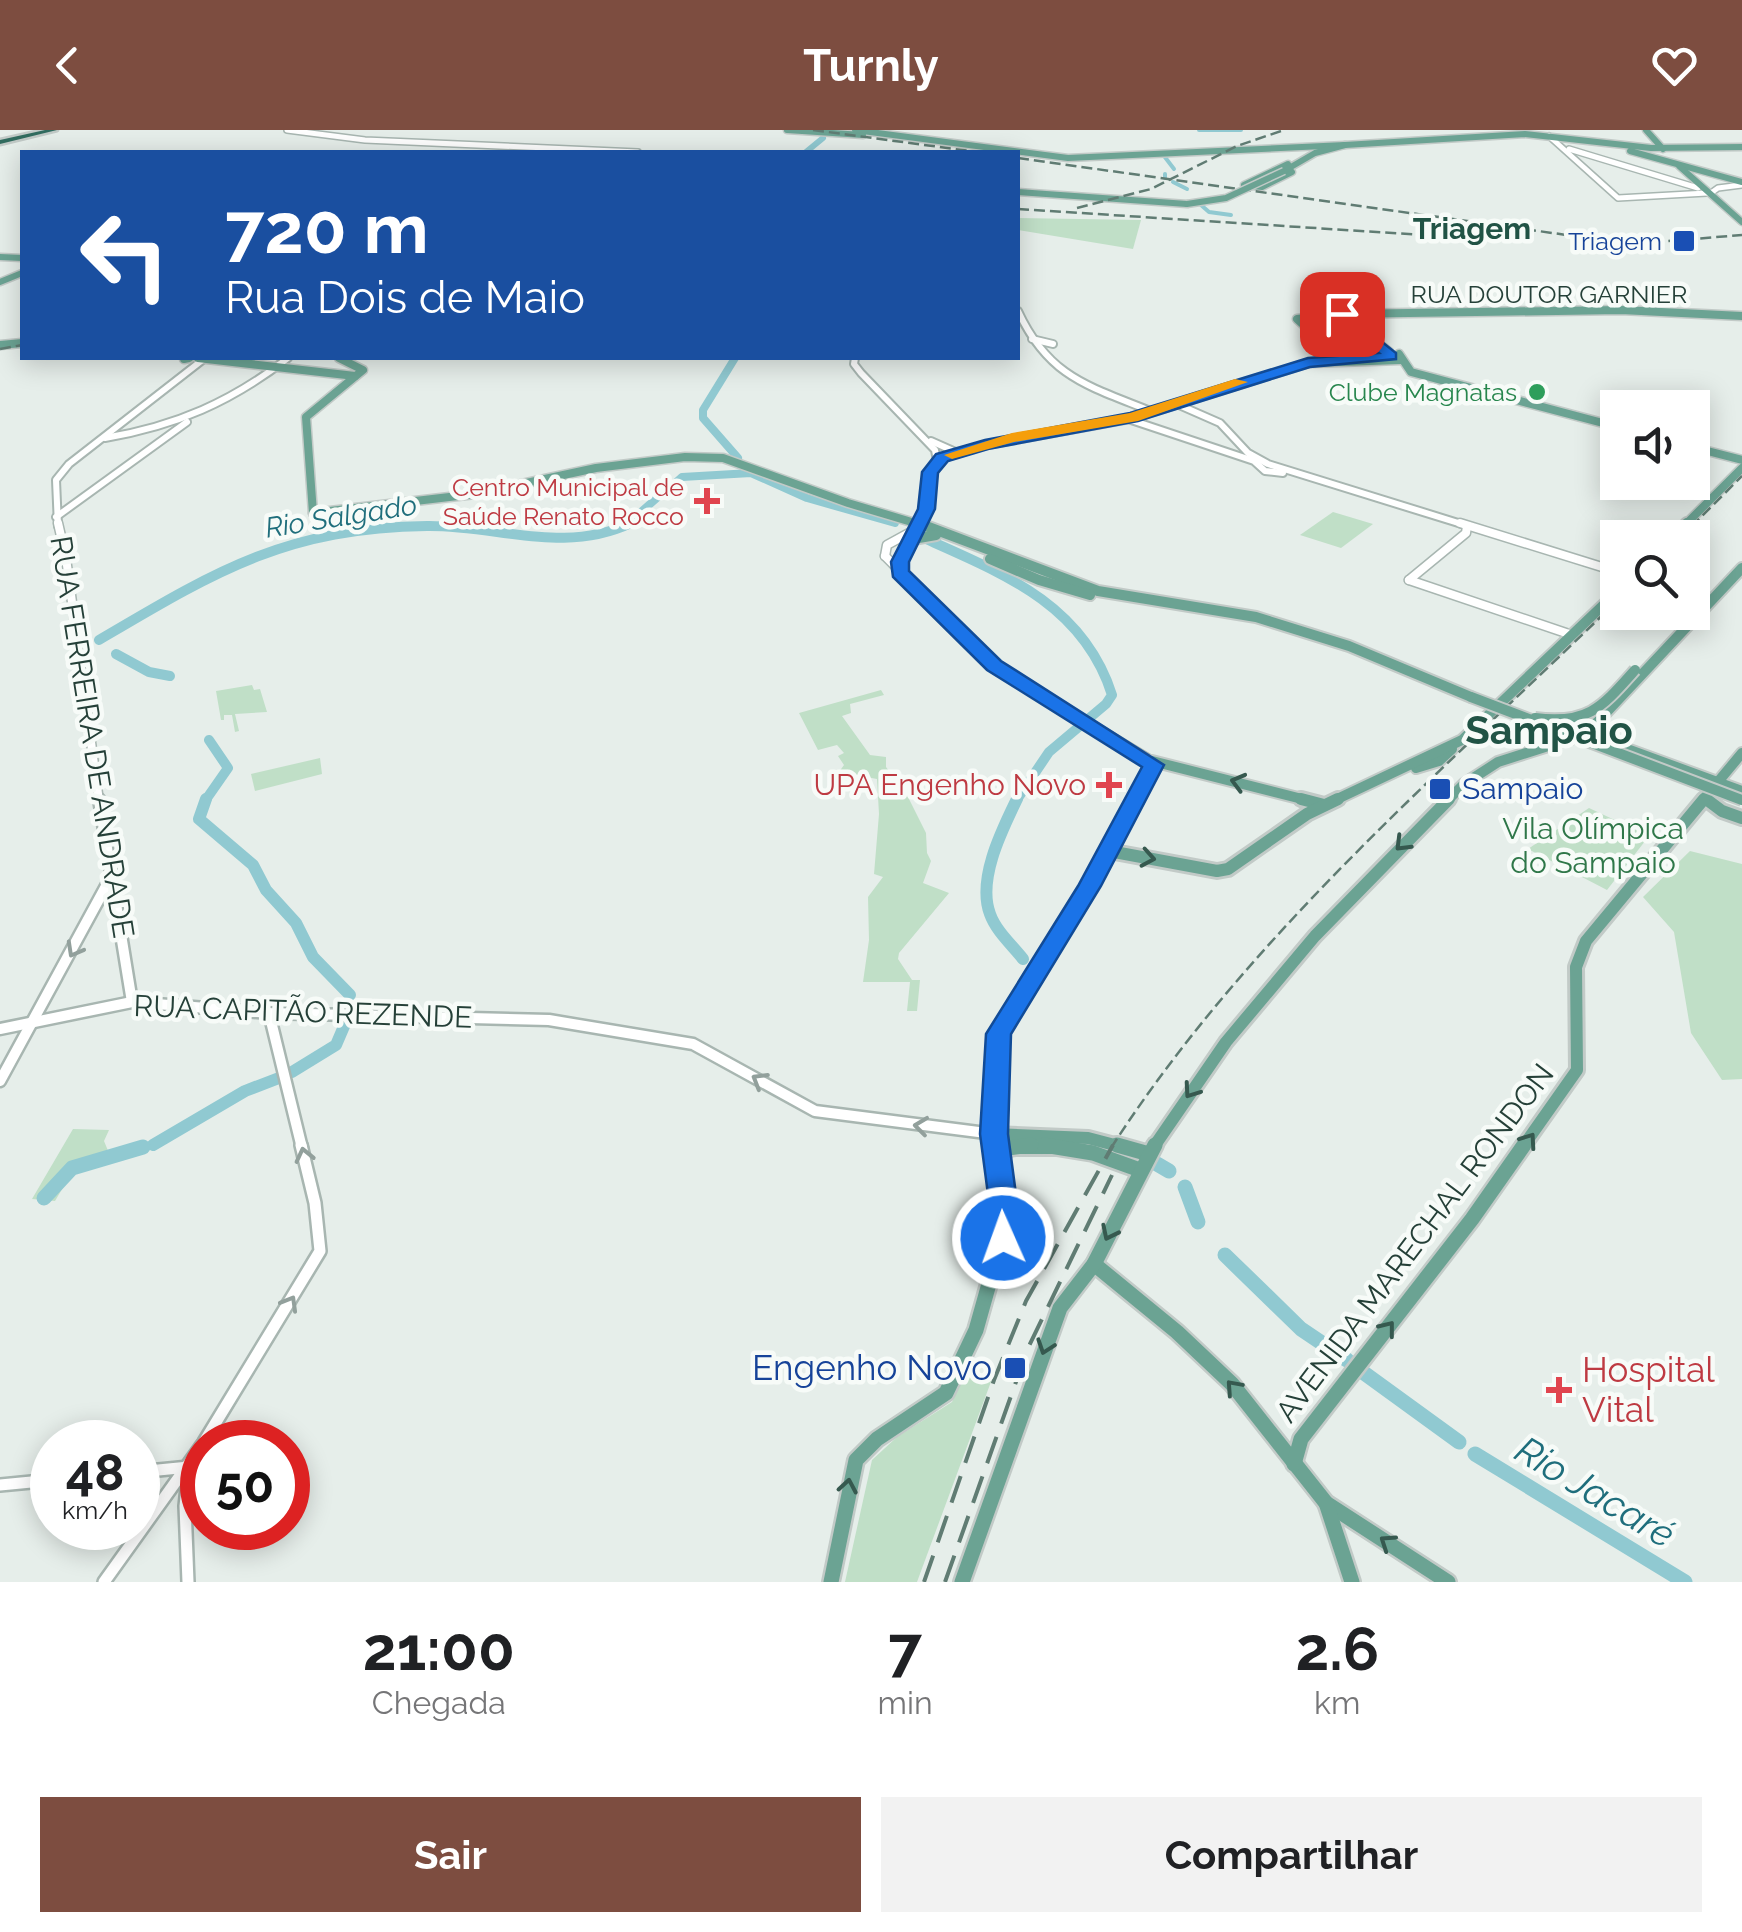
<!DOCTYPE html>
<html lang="pt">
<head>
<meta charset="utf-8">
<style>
	:root { --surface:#fff; --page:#f2f2f2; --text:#202124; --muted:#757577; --accent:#7d4d40 }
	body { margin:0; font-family:Raleway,sans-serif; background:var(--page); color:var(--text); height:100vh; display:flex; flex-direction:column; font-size:38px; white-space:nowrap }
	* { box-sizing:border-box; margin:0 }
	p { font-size:32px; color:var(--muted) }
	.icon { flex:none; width:55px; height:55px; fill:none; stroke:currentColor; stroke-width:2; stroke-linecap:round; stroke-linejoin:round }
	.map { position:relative; height:1452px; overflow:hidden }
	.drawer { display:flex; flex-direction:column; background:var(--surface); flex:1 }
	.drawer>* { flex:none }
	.top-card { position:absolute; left:20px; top:20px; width:1000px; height:210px; border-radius:0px; box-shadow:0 5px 25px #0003; background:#1a4fa0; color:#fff; overflow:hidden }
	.buttons { position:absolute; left:1600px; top:260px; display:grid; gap:20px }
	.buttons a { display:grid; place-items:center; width:110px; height:110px; border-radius:0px; background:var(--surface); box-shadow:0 5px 25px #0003; font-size:50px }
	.speed { position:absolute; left:30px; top:1290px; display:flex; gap:20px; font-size:50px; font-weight:700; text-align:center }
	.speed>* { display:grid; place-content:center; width:130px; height:130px; border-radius:50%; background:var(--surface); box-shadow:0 5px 25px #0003; line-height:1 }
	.speed small { font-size:25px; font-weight:400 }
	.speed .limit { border:15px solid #d22; background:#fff; color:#111 }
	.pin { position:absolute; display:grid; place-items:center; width:85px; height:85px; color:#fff; margin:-42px; border-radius:20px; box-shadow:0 5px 15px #0006 }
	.me { position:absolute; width:110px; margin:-55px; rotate:358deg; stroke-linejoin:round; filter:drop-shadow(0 0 8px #0008) }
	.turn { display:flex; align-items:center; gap:35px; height:210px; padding:0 40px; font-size:45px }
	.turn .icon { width:130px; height:130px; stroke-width:2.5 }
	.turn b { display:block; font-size:70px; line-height:85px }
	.eta { display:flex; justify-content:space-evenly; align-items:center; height:170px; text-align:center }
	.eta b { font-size:60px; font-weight:700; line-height:70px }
	.primary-button { display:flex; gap:20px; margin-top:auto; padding:20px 40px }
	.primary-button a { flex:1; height:115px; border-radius:0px; background:var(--accent); color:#fff; font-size:40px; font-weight:700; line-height:115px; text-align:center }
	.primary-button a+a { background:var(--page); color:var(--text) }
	header { display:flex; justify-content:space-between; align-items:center; height:130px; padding:0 40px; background:var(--accent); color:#fff; font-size:45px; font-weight:700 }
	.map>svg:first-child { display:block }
</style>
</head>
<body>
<header><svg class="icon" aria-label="back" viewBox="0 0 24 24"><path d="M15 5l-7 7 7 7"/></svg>Turnly<svg class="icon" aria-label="heart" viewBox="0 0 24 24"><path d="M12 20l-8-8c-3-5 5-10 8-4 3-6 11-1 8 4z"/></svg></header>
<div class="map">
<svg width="1742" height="1452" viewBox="0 0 1742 1452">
	<rect width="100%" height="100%" fill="#e6eeea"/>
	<g fill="#c0dfc7">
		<path d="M1018 88 1141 90 1133 119 1018 100Z"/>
		<path d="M1333 382 1373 394 1341 418 1300 405Z"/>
		<path d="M252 555 254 560 260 559 267 582 235 584 239 601 235 602 232 585H224V590H221L216 561Z"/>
		<path d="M881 560 884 565 850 574 851 583 842 586 870 625 886 627V637L907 665 926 703 927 723 931 731 923 753 949 763 899 823 898 829 912 850H920L917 881H907L910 852H863L869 810 868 767 883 747 874 744 879 684 877 649 839 642 844 635 838 626 844 623 837 615 818 620 799 583Z"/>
		<path d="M320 628 322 644 255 661 251 644Z"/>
		<path d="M1589 678 1649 706 1607 760 1528 719Z"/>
		<path d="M1690 721 1742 734V949L1722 950 1691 903 1674 802 1643 767Z"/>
		<path d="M73 999 109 1000 104 1011 111 1028 74 1039 55 1071 32 1069Z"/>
		<path d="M969 1237 980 1238 977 1245 992 1249 917 1452H845L872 1330 897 1307 952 1272Z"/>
	</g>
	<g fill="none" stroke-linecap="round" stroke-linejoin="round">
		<g stroke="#90c9d1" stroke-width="4">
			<path d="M1199 0H1241"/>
			<path d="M1161 22 1174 39"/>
			<path d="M1165 44V48"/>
			<path d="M1173 52 1187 59"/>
			<path d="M1201 75 1209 82 1231 85"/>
		</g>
		<path stroke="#90c9d1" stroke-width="6" d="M806 22 823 8"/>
		<g stroke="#90c9d1" stroke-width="8">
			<path d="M735 228 703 280V288L738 328"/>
			<path d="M663 364 682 347 751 343 807 368 895 393"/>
			<path d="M625 396 658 367"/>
		</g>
		<g stroke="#90c9d1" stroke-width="10">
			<path d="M926 409C1005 444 1084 476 1112 565L1106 574 1049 622 1016 671"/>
			<path d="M99 510C216 441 286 398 427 396 498 395 563 425 631 393"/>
			<path d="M116 524 149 542 170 546"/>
			<path d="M205 671 228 638 209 610"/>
		</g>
		<g stroke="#90c9d1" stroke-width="12">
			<path d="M206 669 199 689 253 735 266 760 296 793 313 827 350 865"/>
			<path d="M1017 669C1002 700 977 749 990 784 996 801 1012 815 1023 829"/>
			<path d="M292 942 336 915 348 887"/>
			<path d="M153 1015 245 961 279 948"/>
		</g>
		<g stroke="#90c9d1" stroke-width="15">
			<path d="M1157 1034 1169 1041"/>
			<path d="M1185 1057 1198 1092"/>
			<path d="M44 1068 72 1038 143 1017"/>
			<path d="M1225 1125 1301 1199 1347 1230"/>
			<path d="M1364 1243 1459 1312"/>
			<path d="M1475 1324 1685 1452"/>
		</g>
		<g stroke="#a8b6b1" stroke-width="8">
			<g id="minor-far4">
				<path d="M287 0 365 10 638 22"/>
				<path d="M1549 6 1618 68 1707 63"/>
				<path d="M1569 19 1698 58"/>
				<path d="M1711 63 1718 58 1742 55"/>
			</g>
		</g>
		<g stroke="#a8b6b1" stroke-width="10">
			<g id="minor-far3">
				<path d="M1018 181C1049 248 1089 256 1153 282"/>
				<path d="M1032 209 1053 214"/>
				<path d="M855 228 854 234 861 243 935 320 937 331"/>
				<path d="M1179 275 1220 293 1248 323 1268 334 1468 396"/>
				<path d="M1128 289 1254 331 1265 341 1283 343"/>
				<path d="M105 308C176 296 231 272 288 228"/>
				<path d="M931 311 958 323"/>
				<path d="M56 387 187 292"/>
				<path d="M58 396 56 350 69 334 205 228"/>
			</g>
		</g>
		<g stroke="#a8b6b1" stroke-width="11">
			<g id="minor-far2">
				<path d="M58 393 66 428 99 671"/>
				<path d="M1460 393 1618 442"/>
				<path d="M885 426 994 536 1152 631"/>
				<path d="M885 426 887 415 918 398"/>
				<path d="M900 443V432L919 397"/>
				<path d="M1409 450 1572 505"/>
				<path d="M1409 450 1466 403 1467 396"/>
			</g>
		</g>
		<g stroke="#a8b6b1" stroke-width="15">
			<g id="minor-far1">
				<path d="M99 669 132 872"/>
				<path d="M269 883 302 1018"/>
				<path d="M0 899 132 872 269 883 549 890 693 914 815 981 994 1004"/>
				<path d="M0 951 111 747"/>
			</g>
		</g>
		<g stroke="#a8b6b1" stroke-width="16">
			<g id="minor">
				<path d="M204 1312 320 1121 315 1073 301 1015"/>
				<path d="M138 1342 189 1337"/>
				<path d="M0 1355 52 1350"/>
				<path d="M104 1452 202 1315"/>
				<path d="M188 1452 185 1376 189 1339"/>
			</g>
		</g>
		<g stroke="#c2cac7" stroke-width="9">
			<g id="major-far4">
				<path d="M787 0 863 5"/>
				<path d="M855 0 1068 28 1345 15"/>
				<path d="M1646 0 1663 19"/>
				<path d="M1630 21 1742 52"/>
				<path d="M1288 34 1244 55 1262 57 1292 42"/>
				<path d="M1679 36 1742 92"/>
				<path d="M1284 41 1315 23 1345 15 1525 4 1651 18 1742 17"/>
				<path d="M1018 62 1187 74"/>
				<path d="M0 127 22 128"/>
				<path d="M0 152 22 143"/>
			</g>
		</g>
		<g stroke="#c2cac7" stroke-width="11">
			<g id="major-far3">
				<path d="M1342 184 1389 222 1391 226 1386 228"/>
				<path d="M0 215 22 213"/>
				<path d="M1399 224 1411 242 1618 297"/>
				<path d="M198 228 355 246"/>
				<path d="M184 229 189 228"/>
				<path d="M1343 230 1297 189 1342 184 1621 180 1742 186"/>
				<path d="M1692 317 1742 330"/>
				<path d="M313 383 475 364 596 338 685 327 723 328 848 373 925 396"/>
				<path d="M313 383 306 287 363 240 339 228"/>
				<path d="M919 396 928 372 930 342 942 328 985 315 1133 288 1308 233 1401 230"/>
				<path d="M1684 396 1742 338"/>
			</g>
		</g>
		<g stroke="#c2cac7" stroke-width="14">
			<g id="major-far2">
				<path d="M918 393 1098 461 1256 487 1349 516 1471 567"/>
				<path d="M919 397 920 393"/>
				<path d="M1672 408 1687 393"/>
				<path d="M913 409 936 405"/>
				<path d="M990 429 1039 450 1090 465"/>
				<path d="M1586 604 1742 661"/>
				<path d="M1416 638 1439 631 1452 619"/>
				<path d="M1706 669 1709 671"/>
				<path d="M1135 671 1152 642V631L1310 671"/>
				<path d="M1333 671 1462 610 1618 461"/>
				<path d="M1447 671 1464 654 1498 632 1586 604 1742 438"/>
				<path d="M1702 671 1742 623"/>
			</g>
		</g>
		<g stroke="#c2cac7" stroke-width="18">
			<g id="major-far1">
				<path d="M1301 669 1324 675"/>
				<path d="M1706 669 1722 681 1742 688"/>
				<path d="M1109 721 1217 741 1228 739 1307 684 1338 669"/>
				<path d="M994 1004 1088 1008 1126 1018"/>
				<path d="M997 1018 994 942 1004 892 1069 790 1137 669"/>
				<path d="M1008 1018H1068"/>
				<path d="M1153 1018 1226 912 1315 806 1449 669"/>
				<path d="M1522 1018 1577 940 1576 837 1586 811 1704 669"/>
			</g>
		</g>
		<g stroke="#c2cac7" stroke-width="20">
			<g id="major">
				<path d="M1044 1015 1093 1023 1140 1040"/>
				<path d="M1117 1015 1149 1024"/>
				<path d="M997 1031 1008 1018 1031 1015"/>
				<path d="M1094 1134 1177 1202 1232 1254 1326 1373 1448 1452"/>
				<path d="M1294 1334 1301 1309 1472 1089 1524 1015"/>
				<path d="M1326 1373 1352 1452"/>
				<path d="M831 1452 856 1330 877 1309 946 1263 976 1200 1003 1104 997 1015"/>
				<path d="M962 1452 1060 1178 1094 1134 1155 1015"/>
			</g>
		</g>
		<g stroke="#c2cac7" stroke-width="5">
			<path id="highway" d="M45 0H57L0 14V10Z"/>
		</g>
		<use href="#minor-far4" stroke="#fff" stroke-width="5"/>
		<use href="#minor-far3" stroke="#fff" stroke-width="6"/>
		<use href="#minor-far2" stroke="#fff" stroke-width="8"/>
		<use href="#minor-far1" stroke="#fff" stroke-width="10"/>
		<use href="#minor" stroke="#fff" stroke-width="11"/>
		<use href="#major-far4" stroke="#6ba393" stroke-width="6"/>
		<use href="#major-far3" stroke="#6ba393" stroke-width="8"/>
		<use href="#major-far2" stroke="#6ba393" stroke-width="10"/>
		<use href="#major-far1" stroke="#6ba393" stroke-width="12"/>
		<use href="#major" stroke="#6ba393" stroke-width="15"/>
		<use href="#highway" fill="#316c5f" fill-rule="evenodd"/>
		<g stroke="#607c73" stroke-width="2.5" stroke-dasharray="11 5" stroke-linecap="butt">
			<path d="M813 0 977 22"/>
			<path d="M1018 28 1588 108 1668 111 1742 105"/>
			<path d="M1077 78 1151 59 1237 16 1284 0"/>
			<path d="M1018 79 1502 110"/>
			<path d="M0 219 22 215"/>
			<path d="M1680 408 1742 346"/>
			<path d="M1111 1018C1246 808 1441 643 1618 470"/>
		</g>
		<g stroke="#607c73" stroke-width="4" stroke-dasharray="28 14" stroke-linecap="butt">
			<path d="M924 1452 994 1250 1026 1171 1113 1015"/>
			<path d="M945 1452 1028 1218 1112 1045"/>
		</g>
		<g stroke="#c2cac7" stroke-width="9" stroke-linecap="butt">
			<path id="major-bridge-far1" d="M1187 74 1226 68 1284 41"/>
		</g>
		<g stroke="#c2cac7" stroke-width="14" stroke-linecap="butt">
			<g id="major-bridge">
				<path d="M1471 567 1742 670"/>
				<path d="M1535 588C1588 595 1602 577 1635 540"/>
			</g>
		</g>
		<use href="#major-bridge-far1" stroke="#6ba393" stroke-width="6"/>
		<use href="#major-bridge" stroke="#6ba393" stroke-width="10"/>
	</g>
	<defs><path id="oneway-chevron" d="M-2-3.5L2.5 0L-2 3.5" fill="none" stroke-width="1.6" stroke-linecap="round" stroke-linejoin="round" transform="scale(2.5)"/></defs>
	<g stroke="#36594f">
		<use href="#oneway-chevron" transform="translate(1238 652) rotate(-165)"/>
		<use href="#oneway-chevron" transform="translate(1402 714) rotate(135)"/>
		<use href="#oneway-chevron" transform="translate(1148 728) rotate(10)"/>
		<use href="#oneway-chevron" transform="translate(1191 961) rotate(125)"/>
		<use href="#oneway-chevron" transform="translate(1529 1010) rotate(-55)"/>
		<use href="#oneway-chevron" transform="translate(1109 1103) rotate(116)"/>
		<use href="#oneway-chevron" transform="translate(1388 1198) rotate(-52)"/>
		<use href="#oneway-chevron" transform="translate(1045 1217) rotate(109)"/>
		<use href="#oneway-chevron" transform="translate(1233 1257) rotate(-132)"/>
		<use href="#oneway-chevron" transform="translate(848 1356) rotate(-80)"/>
		<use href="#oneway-chevron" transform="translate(1387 1412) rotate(-146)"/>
	</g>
	<g stroke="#92a09c">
		<use href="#oneway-chevron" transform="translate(74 820) rotate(119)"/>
		<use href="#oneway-chevron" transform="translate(759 950) rotate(-149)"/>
		<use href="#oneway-chevron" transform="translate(921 996) rotate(-173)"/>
		<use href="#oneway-chevron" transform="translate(304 1025) rotate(-103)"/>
		<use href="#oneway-chevron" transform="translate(290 1173) rotate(-60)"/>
	</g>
	<path fill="#1a73e8" stroke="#114b97" stroke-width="2.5" d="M1342 180 1396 223V229L1310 237 1138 291 988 319 948 331 938 343 935 379 909 432V441L1001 531 1164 635 1101 756 1011 904 1008 1004 1017 1072V1108L1013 1115 1003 1119 993 1115 989 1108V1072L980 1004 986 904 1078 756 1142 637 987 540 893 447 891 432 918 379 922 342 936 324 985 310 1130 283 1308 228 1379 223 1337 187 1335 184Z"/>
	<path fill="#f59e0b" d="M1235 249 1248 252 1138 291 1014 312 952 329 944 325 1012 303 1130 283Z"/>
	<g fill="#1a4fb4" stroke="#f7fbf8" stroke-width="4">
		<rect x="1672" y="99" width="24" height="24" rx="5"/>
		<rect x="1428" y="647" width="24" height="24" rx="5"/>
		<rect x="1003" y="1226" width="24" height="24" rx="5"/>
	</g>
	<circle fill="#2e9e5b" stroke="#f7fbf8" stroke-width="4" cx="1537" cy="262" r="10"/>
	<g fill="#e0444e" stroke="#f7fbf8" stroke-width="4">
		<path d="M702 356h10v10h10v10h-10v10h-10v-10h-10v-10h10z"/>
		<path d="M1104 640h10v10h10v10h-10v10h-10v-10h-10v-10h10z"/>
		<path d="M1554 1245h10v10h10v10h-10v10h-10v-10h-10v-10h10z"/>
	</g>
	<g text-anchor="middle" stroke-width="9" stroke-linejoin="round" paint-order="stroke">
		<g font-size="25" fill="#164399" stroke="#f7fbf8" text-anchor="end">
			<text x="1662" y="120">Triagem</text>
		</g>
		<g font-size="25" fill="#254038" stroke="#f7fbf8">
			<text x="1549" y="173">RUA DOUTOR GARNIER</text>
		</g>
		<g font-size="25" fill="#27864d" stroke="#f7fbf8" text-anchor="end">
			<text x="1517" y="271">Clube Magnatas</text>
		</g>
		<g font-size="25" fill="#be3a42" stroke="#f7fbf8" text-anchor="end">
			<text x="684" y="366">Centro Municipal de<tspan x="684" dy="29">Saúde Renato Rocco</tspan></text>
		</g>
		<g font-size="28" font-style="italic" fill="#1f6e7c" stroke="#f7fbf8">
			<text transform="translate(341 386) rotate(-9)" y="10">Rio Salgado</text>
		</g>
		<g font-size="30" font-weight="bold" fill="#215345" stroke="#f7fbf8">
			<text x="1472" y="109">Triagem</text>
		</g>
		<g font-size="30" fill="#254038" stroke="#f7fbf8">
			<text transform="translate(92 607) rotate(81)" y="10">RUA FERREIRA DE ANDRADE</text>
			<text transform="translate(303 882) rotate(2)" y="10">RUA CAPITÃO REZENDE</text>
			<text transform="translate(1415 1113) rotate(-53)" y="10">AVENIDA MARECHAL RONDON</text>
		</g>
		<g font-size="30" fill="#be3a42" stroke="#f7fbf8" text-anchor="end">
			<text x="1086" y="665">UPA Engenho Novo</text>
		</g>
		<g font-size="30" fill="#164399" stroke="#f7fbf8" text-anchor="start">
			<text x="1462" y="669">Sampaio</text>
		</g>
		<g font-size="30" fill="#2f7749" stroke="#f7fbf8">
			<text x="1593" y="709">Vila Olímpica<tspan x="1593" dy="34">do Sampaio</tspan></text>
		</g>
		<g font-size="35" fill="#164399" stroke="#f7fbf8" text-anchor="end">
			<text x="992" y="1250">Engenho Novo</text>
		</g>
		<g font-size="35" fill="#be3a42" stroke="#f7fbf8" text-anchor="start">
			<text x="1582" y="1252">Hospital<tspan x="1582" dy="40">Vital</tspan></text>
		</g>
		<g font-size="38" font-style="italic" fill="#1f6e7c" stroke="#f7fbf8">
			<text transform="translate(1595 1362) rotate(31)" y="13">Rio Jacaré</text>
		</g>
		<g font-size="40" font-weight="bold" fill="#215345" stroke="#f7fbf8">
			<text x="1549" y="614">Sampaio</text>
		</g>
	</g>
</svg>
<div class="buttons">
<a><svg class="icon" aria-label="sound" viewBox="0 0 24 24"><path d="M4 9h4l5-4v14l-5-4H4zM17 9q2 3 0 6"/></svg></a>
<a><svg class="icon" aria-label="search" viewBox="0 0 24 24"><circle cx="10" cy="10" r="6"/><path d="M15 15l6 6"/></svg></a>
</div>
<div class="speed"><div>48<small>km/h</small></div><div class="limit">50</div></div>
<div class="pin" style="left:1342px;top:184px;background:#d93025"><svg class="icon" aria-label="arrive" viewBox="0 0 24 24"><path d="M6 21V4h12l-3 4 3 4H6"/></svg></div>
<svg class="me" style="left:1003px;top:1108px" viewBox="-20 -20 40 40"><circle r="17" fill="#1a73e8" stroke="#fff" stroke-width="3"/><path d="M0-11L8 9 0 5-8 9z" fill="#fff"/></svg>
<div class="top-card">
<div class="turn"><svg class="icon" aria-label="left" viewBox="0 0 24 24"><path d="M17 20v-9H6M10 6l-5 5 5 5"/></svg><div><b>720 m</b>Rua Dois de Maio</div></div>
</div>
</div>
<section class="drawer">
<div class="eta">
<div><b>21:00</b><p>Chegada</p></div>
<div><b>7</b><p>min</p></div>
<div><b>2.6</b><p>km</p></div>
</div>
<div class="primary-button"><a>Sair</a><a>Compartilhar</a></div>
</section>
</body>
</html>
